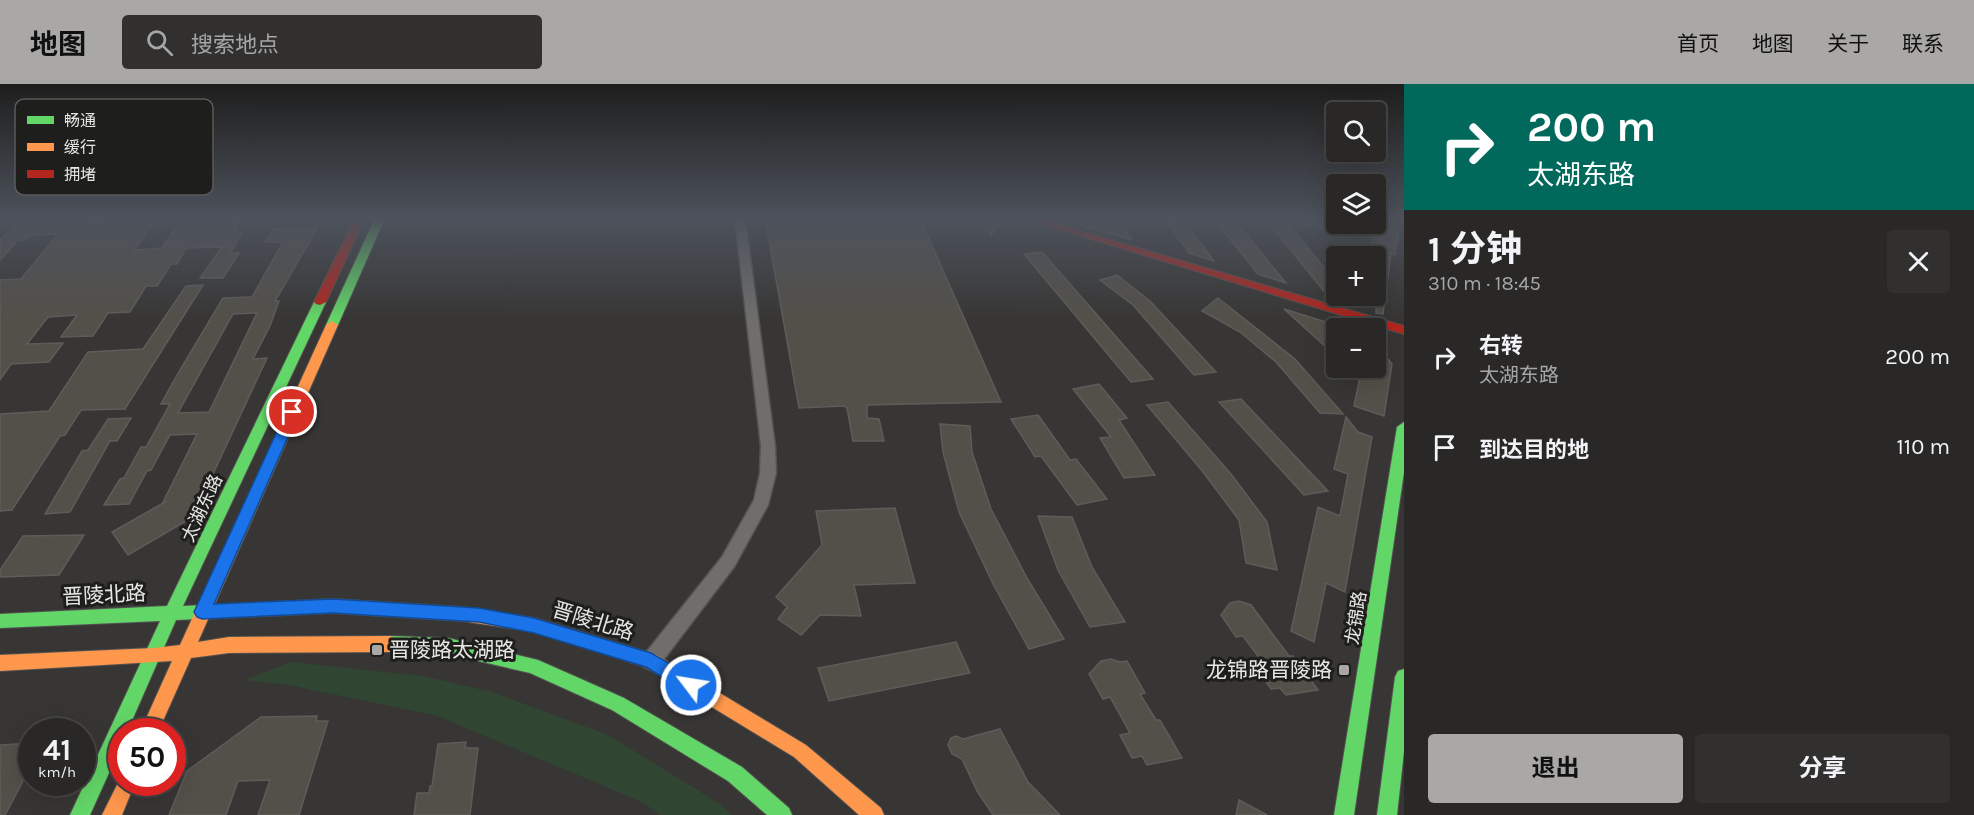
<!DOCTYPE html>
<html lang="zh">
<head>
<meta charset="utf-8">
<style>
	:root { --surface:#292827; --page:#31302f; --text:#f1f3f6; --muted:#a5a6a7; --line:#454444; --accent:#a9a8a6 }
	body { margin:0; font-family:Karla,"Noto Sans SC",sans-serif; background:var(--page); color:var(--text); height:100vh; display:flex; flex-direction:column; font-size:22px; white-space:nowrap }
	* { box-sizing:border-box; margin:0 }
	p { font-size:20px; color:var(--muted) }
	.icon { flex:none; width:33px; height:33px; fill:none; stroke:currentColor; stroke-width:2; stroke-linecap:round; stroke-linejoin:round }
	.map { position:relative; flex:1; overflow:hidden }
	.side { display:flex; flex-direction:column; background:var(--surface); width:570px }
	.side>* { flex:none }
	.guide { background:#00695c; color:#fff; overflow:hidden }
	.buttons { position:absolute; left:1326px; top:18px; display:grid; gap:12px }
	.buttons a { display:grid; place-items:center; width:60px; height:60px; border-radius:6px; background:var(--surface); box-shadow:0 6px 24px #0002,0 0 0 2px var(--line); font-size:30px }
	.speed { position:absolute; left:18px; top:634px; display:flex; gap:12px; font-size:30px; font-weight:700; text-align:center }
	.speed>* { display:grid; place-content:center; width:78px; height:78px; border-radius:50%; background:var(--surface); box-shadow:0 6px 24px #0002,0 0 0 2px var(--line); line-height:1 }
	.speed small { font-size:15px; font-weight:400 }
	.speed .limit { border:9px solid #d22; background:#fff; color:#111 }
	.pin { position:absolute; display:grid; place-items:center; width:51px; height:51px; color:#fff; margin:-26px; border:3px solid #fff; border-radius:50%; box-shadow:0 2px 6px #0007 }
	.me { position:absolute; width:66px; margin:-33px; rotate:301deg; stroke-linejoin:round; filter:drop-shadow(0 0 4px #0008) }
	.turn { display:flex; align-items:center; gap:21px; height:126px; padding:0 24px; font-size:27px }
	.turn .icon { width:78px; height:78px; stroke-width:2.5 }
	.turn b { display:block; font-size:42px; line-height:51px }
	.round { display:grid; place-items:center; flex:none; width:63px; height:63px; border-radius:6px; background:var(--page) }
	.summary { display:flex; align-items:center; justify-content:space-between; height:102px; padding:0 24px }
	h1 { font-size:36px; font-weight:700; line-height:45px }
	.cta { display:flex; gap:12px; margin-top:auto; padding:12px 24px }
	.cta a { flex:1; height:69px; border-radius:6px; background:var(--accent); color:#111; font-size:24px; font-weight:700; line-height:69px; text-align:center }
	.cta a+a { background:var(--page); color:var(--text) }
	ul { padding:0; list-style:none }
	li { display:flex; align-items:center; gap:18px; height:90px; padding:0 24px }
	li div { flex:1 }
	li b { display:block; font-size:22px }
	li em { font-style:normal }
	header { display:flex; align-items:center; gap:36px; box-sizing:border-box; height:84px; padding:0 30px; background:var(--accent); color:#111 }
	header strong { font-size:28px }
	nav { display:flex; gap:33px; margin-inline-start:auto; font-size:21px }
	.search { width:420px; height:54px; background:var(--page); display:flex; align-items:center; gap:15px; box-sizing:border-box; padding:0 21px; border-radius:6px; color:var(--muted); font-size:22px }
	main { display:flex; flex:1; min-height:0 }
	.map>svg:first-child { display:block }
</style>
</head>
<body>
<header>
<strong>地图</strong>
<div class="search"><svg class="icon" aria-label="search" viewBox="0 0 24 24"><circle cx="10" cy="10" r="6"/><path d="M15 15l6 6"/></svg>搜索地点</div>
<nav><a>首页</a><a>地图</a><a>关于</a><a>联系</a></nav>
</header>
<main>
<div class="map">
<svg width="1404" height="731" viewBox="0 0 1404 731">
	<rect width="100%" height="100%" fill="#373634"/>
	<path fill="#304632" d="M291 578 422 592 492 608 608 651 720 720 732 731H660L644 719 438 632 289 601 245 596Z"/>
	<g fill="#535049" stroke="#5e5c5b" stroke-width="1.5" fill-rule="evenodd">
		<path d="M23 134H47L41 139 155 136 134 166 162 164 182 134H242L235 145 242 150 230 169H239L223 194H200L222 163 186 164 177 180H171L157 202H146L130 228 108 229 93 252 61 253 77 231 48 233 27 260 63 259 49 278 11 280 0 296V196L21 195 58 150 30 151 24 156H18L0 176V156Z"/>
		<path d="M765 134H920L1001 318 867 321V334L879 335 884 357H853L847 324 844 322 799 324Z"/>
		<path d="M978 134H986L1001 138 991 152Z"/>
		<path d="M1068 134H1119L1132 156 1067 137Z"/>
		<path d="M1164 134H1182L1214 177 1189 169Z"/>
		<path d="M1213 134H1233L1286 199 1258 190Z"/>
		<path d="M1265 134H1283L1336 198V212H1348L1354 219 1327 211Z"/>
		<path d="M1306 134H1336V140H1341L1346 145 1306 143Z"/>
		<path d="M1376 134H1388L1399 147 1395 171 1391 169 1383 230 1376 229V172H1369L1376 143Z"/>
		<path d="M318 143 275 217H279L270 242 253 275 267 274 193 433 128 471 112 448 165 418H163L197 350 170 351 151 386 147 387 129 420 104 421 120 395 124 394 141 363H146L170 320H161L177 291 223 214 252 213 283 158H265L273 145ZM257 229 209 328 178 329 233 230Z"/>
		<path d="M1042 168 1153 295 1131 298 1024 170Z"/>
		<path d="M1117 191 1150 217 1216 288 1194 291 1133 221 1100 196Z"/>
		<path d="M203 201 125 325 81 326 65 351 60 352 12 426 0 427V330L49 327 88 268 143 265 186 202Z"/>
		<path d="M1218 214 1295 275 1343 330 1320 329 1276 278 1240 248 1202 227Z"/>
		<path d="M1284 225 1336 241V272Z"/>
		<path d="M1376 260 1392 280 1384 332 1354 322 1360 293 1349 284H1376Z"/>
		<path d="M1099 300 1127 334 1119 336 1155 391 1124 394 1100 354 1111 353 1073 305Z"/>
		<path d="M1241 315 1275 351 1328 407 1304 411 1219 318Z"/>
		<path d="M1168 318 1231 390 1267 438 1277 486 1246 479 1239 436 1203 388 1147 321Z"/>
		<path d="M1038 331 1070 376 1076 375 1107 415 1077 421 1041 372 1035 373 1011 335Z"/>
		<path d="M1346 333 1358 348 1372 353 1345 508 1326 499 1314 558 1291 547 1318 423 1340 432 1348 390 1334 385Z"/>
		<path d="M131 334 117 357H110L70 428 45 430 82 367 88 366 108 335Z"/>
		<path d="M940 340 970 342 972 368 991 425 1027 494 1064 555 1029 565 993 500 959 428 943 368Z"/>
		<path d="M895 424 915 499 854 501 861 532 820 531 801 551 778 535 787 523 776 513 822 461 816 427Z"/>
		<path d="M1038 432 1072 433 1092 483 1125 538 1090 543 1058 486Z"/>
		<path d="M84 451 59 491 0 493V486L23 452Z"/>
		<path d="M1239 517 1251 521 1289 572H1293L1318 606 1286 611 1280 604 1271 605 1257 585 1266 583 1243 552 1236 553 1221 531 1230 519Z"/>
		<path d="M956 558 970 589 829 617 818 584Z"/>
		<path d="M1111 575 1120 578 1127 577 1145 609 1140 610 1156 636H1160L1182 674 1147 681 1142 672 1132 674 1120 651 1130 649 1110 613 1103 615 1089 590 1101 577Z"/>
		<path d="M317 632 316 637H328L299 731H258L270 696 238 697 226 731H169L187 687 261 633Z"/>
		<path d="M1000 645 1028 698 1060 731H993L977 707 962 675 952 670 948 661 951 654 956 652 963 655Z"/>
		<path d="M466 658 465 664H478L470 731H414L417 709H429L430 702H432L438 660Z"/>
		<path d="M32 659V680L5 731H0V661Z"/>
		<path d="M1239 716 1267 731H1236Z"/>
	</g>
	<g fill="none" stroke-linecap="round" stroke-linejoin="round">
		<g stroke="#535251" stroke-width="3">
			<path id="street" d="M735 134H745L775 362 776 389 768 421 734 483 658 583 651 586 644 583 642 577 644 571 722 473 754 416 760 389 761 362Z"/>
		</g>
		<g stroke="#535251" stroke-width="2">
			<g id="fast">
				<path d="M375 134H385L338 241 332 245 328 244 326 241Z"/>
				<path d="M320 215 326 218 183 522 333 515 462 523 468 525 470 530 468 535 462 537 333 529 176 536 127 648H122V660L90 731H70L160 537 0 544V530L167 522 314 218Z"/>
				<path d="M1404 338V388L1354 731H1334L1397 343Z"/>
				<path d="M390 552 448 554 538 576 624 614 742 683 789 724 792 731H767L728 697 612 626 530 589 448 570 390 568 384 565 382 560 384 555Z"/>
				<path d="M1404 585V667L1397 731H1377L1395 593 1398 587Z"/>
			</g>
		</g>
		<g stroke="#535251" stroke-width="2">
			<g id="slow">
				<path d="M332 237 338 241 198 558 229 553 390 552 396 555 398 560 396 565 390 568 229 569 191 574 158 648H140L172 577 0 587V571L154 564 180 561 326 241Z"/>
				<path d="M462 523 534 534 657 571 806 661 881 724 884 731H859L794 673 646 583 534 548 462 537 456 535 454 530 456 525Z"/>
				<path d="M122 691V699H135L122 731H102Z"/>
			</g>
		</g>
		<g stroke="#535251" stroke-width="2">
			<g id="jam">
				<path d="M355 134H365L326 218 320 221 316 220 314 218Z"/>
				<path d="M1021 134H1036L1404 242V250Z"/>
			</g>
		</g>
		<use href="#street" fill="#6f6e6d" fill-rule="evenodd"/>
		<use href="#fast" fill="#63d668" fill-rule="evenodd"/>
		<use href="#slow" fill="#ff974d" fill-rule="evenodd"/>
		<use href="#jam" fill="#b3261e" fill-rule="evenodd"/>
	</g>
	<linearGradient id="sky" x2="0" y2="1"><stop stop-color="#1e1e1d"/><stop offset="0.57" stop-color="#4d525c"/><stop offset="1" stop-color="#4d525c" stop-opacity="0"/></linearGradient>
	<rect width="1404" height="236" fill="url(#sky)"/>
	<path fill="#1a73e8" stroke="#114b97" stroke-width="1.5" d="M292 324 299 328 214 520 333 515 479 524 534 534 651 569 697 595 700 601 697 607 691 609 685 607 646 583 534 549 479 538 333 529 202 535 197 533 194 528 286 328Z"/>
	<g fill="#a9a8a6" stroke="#1e1e1c" stroke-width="2">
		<rect x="371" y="560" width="12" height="12" rx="3"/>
		<rect x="1338" y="580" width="12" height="12" rx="3"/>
	</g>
	<g text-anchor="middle" stroke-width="6" stroke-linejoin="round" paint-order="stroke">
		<g font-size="18" fill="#e7e6e4" stroke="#1e1e1c">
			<text transform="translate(202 424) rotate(-65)" y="6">太湖东路</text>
			<text transform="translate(1356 534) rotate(-81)" y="6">龙锦路</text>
		</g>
		<g font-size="21" fill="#e7e6e4" stroke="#1e1e1c">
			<text transform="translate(104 511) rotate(-3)" y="7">晋陵北路</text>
			<text transform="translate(593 537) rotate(17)" y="7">晋陵北路</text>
		</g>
		<g font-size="21" fill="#e7e6e4" stroke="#1e1e1c" text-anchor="start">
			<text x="389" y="573">晋陵路太湖路</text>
			<text x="1332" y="593" text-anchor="end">龙锦路晋陵路</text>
		</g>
	</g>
	<rect x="15" y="15" width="198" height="96" rx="9" fill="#1e1e1c" stroke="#5a5a58" stroke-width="1.5"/>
	<rect x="27" y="32" width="27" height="8" fill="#63d668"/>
	<rect x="27" y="59" width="27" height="8" fill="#ff974d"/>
	<rect x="27" y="86" width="27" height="8" fill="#b3261e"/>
	<g font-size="16" fill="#e7e6e4">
		<text x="64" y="42">畅通</text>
		<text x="64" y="69">缓行</text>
		<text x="64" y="96">拥堵</text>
	</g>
</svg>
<div class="buttons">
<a><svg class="icon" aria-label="search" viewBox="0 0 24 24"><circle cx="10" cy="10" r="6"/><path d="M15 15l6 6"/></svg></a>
<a><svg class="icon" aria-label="layers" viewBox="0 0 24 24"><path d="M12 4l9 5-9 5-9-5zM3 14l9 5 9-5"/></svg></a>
<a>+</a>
<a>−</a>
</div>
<div class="speed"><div>41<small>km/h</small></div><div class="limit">50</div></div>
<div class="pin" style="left:292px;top:328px;background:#d93025"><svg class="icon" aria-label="arrive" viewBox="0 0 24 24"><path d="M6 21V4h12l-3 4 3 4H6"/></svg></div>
<svg class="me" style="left:691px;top:601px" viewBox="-20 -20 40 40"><circle r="17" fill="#1a73e8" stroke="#fff" stroke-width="3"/><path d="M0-11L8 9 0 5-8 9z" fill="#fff"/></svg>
</div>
<section class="side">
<div class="guide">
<div class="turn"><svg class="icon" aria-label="right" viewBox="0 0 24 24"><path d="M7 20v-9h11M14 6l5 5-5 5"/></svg><div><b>200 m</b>太湖东路</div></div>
</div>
<div class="summary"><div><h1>1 分钟</h1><p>310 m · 18:45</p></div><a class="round"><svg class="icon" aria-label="close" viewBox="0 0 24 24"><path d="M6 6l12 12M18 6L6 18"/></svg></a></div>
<ul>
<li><svg class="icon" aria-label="right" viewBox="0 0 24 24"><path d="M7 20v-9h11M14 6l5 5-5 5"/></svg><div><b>右转</b><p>太湖东路</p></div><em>200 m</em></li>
<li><svg class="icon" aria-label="arrive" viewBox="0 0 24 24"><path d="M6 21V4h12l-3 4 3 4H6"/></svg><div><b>到达目的地</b></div><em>110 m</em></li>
</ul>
<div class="cta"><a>退出</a><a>分享</a></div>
</section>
</main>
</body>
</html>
